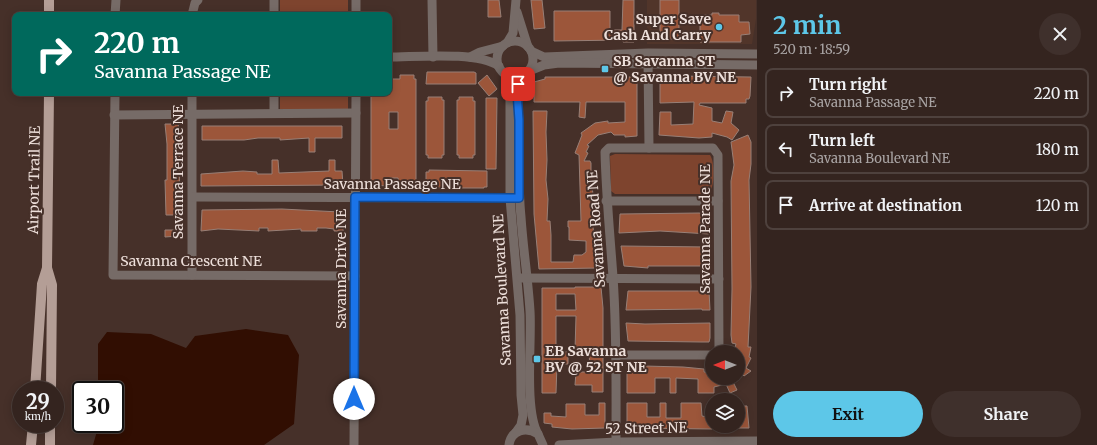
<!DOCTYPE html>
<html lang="en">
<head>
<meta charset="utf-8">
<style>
	:root { --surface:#34241f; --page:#3f302c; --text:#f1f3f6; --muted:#a9a4a4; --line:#4e413d; --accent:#5dc7e8 }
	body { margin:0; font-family:Merriweather,serif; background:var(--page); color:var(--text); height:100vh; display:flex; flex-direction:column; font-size:15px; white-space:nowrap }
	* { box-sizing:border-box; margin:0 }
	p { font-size:13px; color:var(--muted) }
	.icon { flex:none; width:22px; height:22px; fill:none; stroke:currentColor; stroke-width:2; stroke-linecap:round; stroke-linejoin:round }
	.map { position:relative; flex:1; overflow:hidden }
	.details { display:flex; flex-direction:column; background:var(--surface); width:340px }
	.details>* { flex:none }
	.top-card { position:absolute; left:12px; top:12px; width:380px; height:84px; border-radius:8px; box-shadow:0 2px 10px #0003,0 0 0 1px var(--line); background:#00695c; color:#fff; overflow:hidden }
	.needle { width:26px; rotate:270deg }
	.controls { position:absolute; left:705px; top:345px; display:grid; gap:8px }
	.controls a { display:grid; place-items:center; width:40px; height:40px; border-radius:50%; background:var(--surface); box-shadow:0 2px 10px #0003,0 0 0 1px var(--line); font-size:20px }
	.speed { position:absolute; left:12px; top:381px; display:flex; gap:8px; font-size:20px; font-weight:700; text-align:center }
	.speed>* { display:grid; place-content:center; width:52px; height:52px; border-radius:50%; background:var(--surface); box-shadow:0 2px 10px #0003,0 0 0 1px var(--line); line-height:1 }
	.speed small { font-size:10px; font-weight:400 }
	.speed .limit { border:2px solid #111; border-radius:6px; background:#fff; color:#111 }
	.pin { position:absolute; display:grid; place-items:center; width:34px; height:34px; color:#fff; margin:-17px; border-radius:8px; box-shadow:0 2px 6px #0006 }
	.me { position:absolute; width:44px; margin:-22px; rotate:0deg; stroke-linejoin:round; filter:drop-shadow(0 0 3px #0008) }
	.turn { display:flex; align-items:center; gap:14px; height:84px; padding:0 16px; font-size:18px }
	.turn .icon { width:52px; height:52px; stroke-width:2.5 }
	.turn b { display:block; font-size:28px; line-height:34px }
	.round { display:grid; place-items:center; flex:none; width:42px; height:42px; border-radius:21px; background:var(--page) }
	.headline { display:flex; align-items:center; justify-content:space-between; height:68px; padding:0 16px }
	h1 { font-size:24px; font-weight:700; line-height:30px; color:var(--accent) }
	.primary-button { display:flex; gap:8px; margin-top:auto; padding:8px 16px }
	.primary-button a { flex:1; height:46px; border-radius:24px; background:var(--accent); color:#111; font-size:16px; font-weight:700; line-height:46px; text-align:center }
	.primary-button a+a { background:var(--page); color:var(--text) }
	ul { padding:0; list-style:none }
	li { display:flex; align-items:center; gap:12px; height:50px; margin:0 8px 6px; padding:0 8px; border:2px solid var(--line); border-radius:8px }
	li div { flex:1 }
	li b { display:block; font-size:15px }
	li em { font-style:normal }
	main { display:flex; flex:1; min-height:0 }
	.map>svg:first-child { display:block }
</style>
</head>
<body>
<main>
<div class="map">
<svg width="757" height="445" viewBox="0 0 757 445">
	<rect width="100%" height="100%" fill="#463029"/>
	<path fill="#51352a" d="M647 0H756V19L752 44H647Z"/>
	<g fill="#7e442e">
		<rect x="280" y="0" width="68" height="15"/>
		<rect x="280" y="93" width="68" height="16"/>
		<path d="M615 154 710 155C715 162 715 187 709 193L703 194H615L611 191 610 156Z"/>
	</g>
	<path fill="#310e02" d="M246 329 288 335 299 355 294 424 264 445H93L99 424H115V390H98V344L107 332 151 334 186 348 195 336Z"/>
	<g fill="#9c563a" stroke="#987f76" fill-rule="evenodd">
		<path d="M488 0H499L501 17H488Z"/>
		<path d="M531 0H542L545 28 534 29Z"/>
		<path d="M623 0H634V42H623V40L554 41V11H610V30H622Z"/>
		<rect x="660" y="0" width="19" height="39"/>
		<path d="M712 13H719V15H739V22H749L750 34 741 35V42H700V15H712Z"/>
		<path d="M427 72H474L476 73V84H426Z"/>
		<path d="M400 75H414V79H416V183H414V186H400L398 178H388V186L371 185V93H389V79H400ZM389 112H398V129H389Z"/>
		<path d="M487 75 497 89 489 96 478 83Z"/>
		<path d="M677 76 751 77 750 96 749 99H746V103H700L699 105 712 108V121L722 123 726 111 733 112 731 123 739 130 732 140 727 137 712 133V137L699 138 659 135 660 112H671V125L693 124 694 102 660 103V78Z"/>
		<path d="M545 77H637V136L625 137V135H614L611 132 598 135 587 145 589 146 586 152 588 153 584 161H590L591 163V180L593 194 592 217 596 256H598V268L539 269 534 214 533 111H547L546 132 547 160 546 180 548 199 547 221H550L551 235V262H573L574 255H582L586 252V241L569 240V227H568V221H581L579 155 575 153 582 135 581 133 595 123 608 121V123L625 122V102H586L585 118 579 117 580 102H534V82L545 79Z"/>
		<path d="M428 97H442V100H444V155H442V158H428V155H426V101H428Z"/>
		<path d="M459 97H473V101H475V155H473V158H459V155H457V100H459Z"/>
		<path d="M486 98H497L496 169H486Z"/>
		<path d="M165 124H178L180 134 179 215H166L165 180H167V144Z"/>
		<path d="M202 126H342V138H315V152H309V138L280 140V138H258L244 140H202Z"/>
		<path d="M748 135 751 142V164L749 180 751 287 748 347H751L749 357 751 358 746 368 751 371 744 376 741 373 738 375V352L734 351 736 344 732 343 731 335 732 289 731 181 734 165 731 142Z"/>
		<path d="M272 160H278L279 173 329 171V160H335V171H342L343 185 201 186V174L243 171 257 172V174H272Z"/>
		<path d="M429 170 487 171V187H484V188H429L426 187V172H429Z"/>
		<path d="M202 210 282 209 340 212V217H343V231H334V229L326 228H317V231H301V229L268 231V228H259V231L218 229 201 231Z"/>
		<path d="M699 213 707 214 709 234 660 231 619 233 620 214Z"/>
		<path d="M165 230H178V236L165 237Z"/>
		<path d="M621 246 709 247V259L707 266H648V268L624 266Z"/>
		<path d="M575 287H601L603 308V392H592V385H575L576 372H590L589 350H575L576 316H556V352H568V364H557L556 393H542V288H575ZM556 294H575L576 310H556Z"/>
		<path d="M628 291H709L710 310H702V309L626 310Z"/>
		<path d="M626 323 645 324 710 323V338L709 342H701L628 341Z"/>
		<path d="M644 366 683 367 704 369V372L712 373V378H731L737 390 730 393 726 384 714 387V393H698V379L676 378V393H670V378H655V393H627V368Z"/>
		<path d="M599 403H605V428L572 429 552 427V424L544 423V413H551V416L566 417V404H585V415H599Z"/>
		<path d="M627 403H647V417H660V403H666V418H681V403H701L702 416 712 418V429L630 428 627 427Z"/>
		<path d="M738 406H747L749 428H738Z"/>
	</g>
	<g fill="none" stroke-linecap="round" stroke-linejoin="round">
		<g stroke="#766b67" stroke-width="9">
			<path d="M274 0V15"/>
			<path d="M356 0V15"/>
			<path d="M432 0 433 57"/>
			<path d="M517 12 528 47"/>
			<path d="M115 15 116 0"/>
			<path d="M192 15 195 3 198 0"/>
			<circle cx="515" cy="59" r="18"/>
			<path d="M507 43 513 33 516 0"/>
			<path d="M531 51 544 57 648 53 757 54"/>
			<path d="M389 57C417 57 476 51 499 66"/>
			<path d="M470 57 480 52 503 46"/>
			<path d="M648 59 649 148"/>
			<path d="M529 71 544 65 559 63 757 65"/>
			<path d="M505 73 510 100V198L520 315 521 395 523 415 521 425 516 432"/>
			<path d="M523 75C514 92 519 108 519 126 519 156 518 187 521 217 523 248 528 279 530 311 532 341 524 410 538 434"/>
			<path d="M115 93 113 275 355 276"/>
			<path d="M192 93V275"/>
			<path d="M274 93V113"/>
			<path d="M114 115 356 113"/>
			<path d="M193 197 516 198"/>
			<path d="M606 201H718"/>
			<path d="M521 278 719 279"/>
			<path d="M616 355H712"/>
			<path d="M354 445 356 93"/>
			<path d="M509 445C511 430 526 426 538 434L543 445"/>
			<path d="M559 445 616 442 757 441"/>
			<path d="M616 445C616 389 617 333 613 277 610 235 606 194 605 152L609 148H713L718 155 719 352"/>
		</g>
		<g stroke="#b49e96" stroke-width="10">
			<path d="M49 15V0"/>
			<path d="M47 268 52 285 51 390"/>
			<path d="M35 390 42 284 47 268 49 93"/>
			<path d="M31 445 33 424"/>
			<path d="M50 445V424"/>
		</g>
	</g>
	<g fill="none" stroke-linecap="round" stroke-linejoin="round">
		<g stroke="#114b97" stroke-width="10">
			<path id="route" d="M354 399 355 197 519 198V120L517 92 518 84"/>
		</g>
		<use href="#route" stroke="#1a73e8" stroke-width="7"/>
	</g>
	<g fill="#5dc7e8" stroke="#463029" stroke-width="1.5">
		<circle cx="719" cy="27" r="4"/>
		<rect x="601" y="65" width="8" height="8" rx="2"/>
		<rect x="533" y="355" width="8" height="8" rx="2"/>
	</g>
	<g text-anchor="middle" stroke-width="4" stroke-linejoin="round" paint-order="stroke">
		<g font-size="14" font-weight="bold" fill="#eddfda" stroke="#463029" text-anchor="start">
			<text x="711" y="24" text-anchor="end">Super Save<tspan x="711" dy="16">Cash And Carry</tspan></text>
			<text x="613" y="66">SB Savanna ST<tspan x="613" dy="16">@ Savanna BV NE</tspan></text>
			<text x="545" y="356">EB Savanna<tspan x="545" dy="16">BV @ 52 ST NE</tspan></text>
		</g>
		<g font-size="14" fill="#eddfda" stroke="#463029">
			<text transform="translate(178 172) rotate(-90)" y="5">Savanna Terrace NE</text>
			<text transform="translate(34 180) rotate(-89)" y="5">Airport Trail NE</text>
			<text x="392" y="189">Savanna Passage NE</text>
			<text transform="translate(596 229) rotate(-94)" y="5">Savanna Road NE</text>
			<text transform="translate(705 229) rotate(-90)" y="5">Savanna Parade NE</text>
			<text x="191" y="266">Savanna Crescent NE</text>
			<text transform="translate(341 269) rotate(-90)" y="5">Savanna Drive NE</text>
			<text transform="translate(502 290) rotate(-93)" y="5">Savanna Boulevard NE</text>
			<text transform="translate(646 428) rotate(-1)" y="5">52 Street NE</text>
		</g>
	</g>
</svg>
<div class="controls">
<a><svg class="needle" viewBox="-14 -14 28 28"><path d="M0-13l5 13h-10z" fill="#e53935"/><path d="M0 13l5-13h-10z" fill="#a9a4a4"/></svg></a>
<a><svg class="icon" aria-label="layers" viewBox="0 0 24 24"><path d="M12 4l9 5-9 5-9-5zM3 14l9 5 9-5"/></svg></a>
</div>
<div class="speed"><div>29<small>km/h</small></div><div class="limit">30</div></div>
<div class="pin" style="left:518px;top:84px;background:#d93025"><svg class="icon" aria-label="arrive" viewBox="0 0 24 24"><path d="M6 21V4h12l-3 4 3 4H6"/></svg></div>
<svg class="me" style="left:354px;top:399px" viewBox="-20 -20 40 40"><circle r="19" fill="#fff"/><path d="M0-13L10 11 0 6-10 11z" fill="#1a73e8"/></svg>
<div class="top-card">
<div class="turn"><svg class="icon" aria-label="right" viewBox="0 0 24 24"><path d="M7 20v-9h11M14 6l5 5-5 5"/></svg><div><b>220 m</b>Savanna Passage NE</div></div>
</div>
</div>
<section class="details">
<div class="headline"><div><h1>2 min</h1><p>520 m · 18:59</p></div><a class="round"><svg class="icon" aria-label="close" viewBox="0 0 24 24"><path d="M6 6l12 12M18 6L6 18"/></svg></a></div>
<ul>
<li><svg class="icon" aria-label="right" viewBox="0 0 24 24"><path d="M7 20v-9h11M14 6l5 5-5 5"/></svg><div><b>Turn right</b><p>Savanna Passage NE</p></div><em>220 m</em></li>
<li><svg class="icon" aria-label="left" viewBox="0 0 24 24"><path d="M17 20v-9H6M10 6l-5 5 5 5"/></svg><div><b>Turn left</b><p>Savanna Boulevard NE</p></div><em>180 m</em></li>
<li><svg class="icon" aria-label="arrive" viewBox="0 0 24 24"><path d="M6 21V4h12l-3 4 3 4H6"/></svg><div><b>Arrive at destination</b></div><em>120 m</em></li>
</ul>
<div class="primary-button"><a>Exit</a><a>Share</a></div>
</section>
</main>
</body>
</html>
